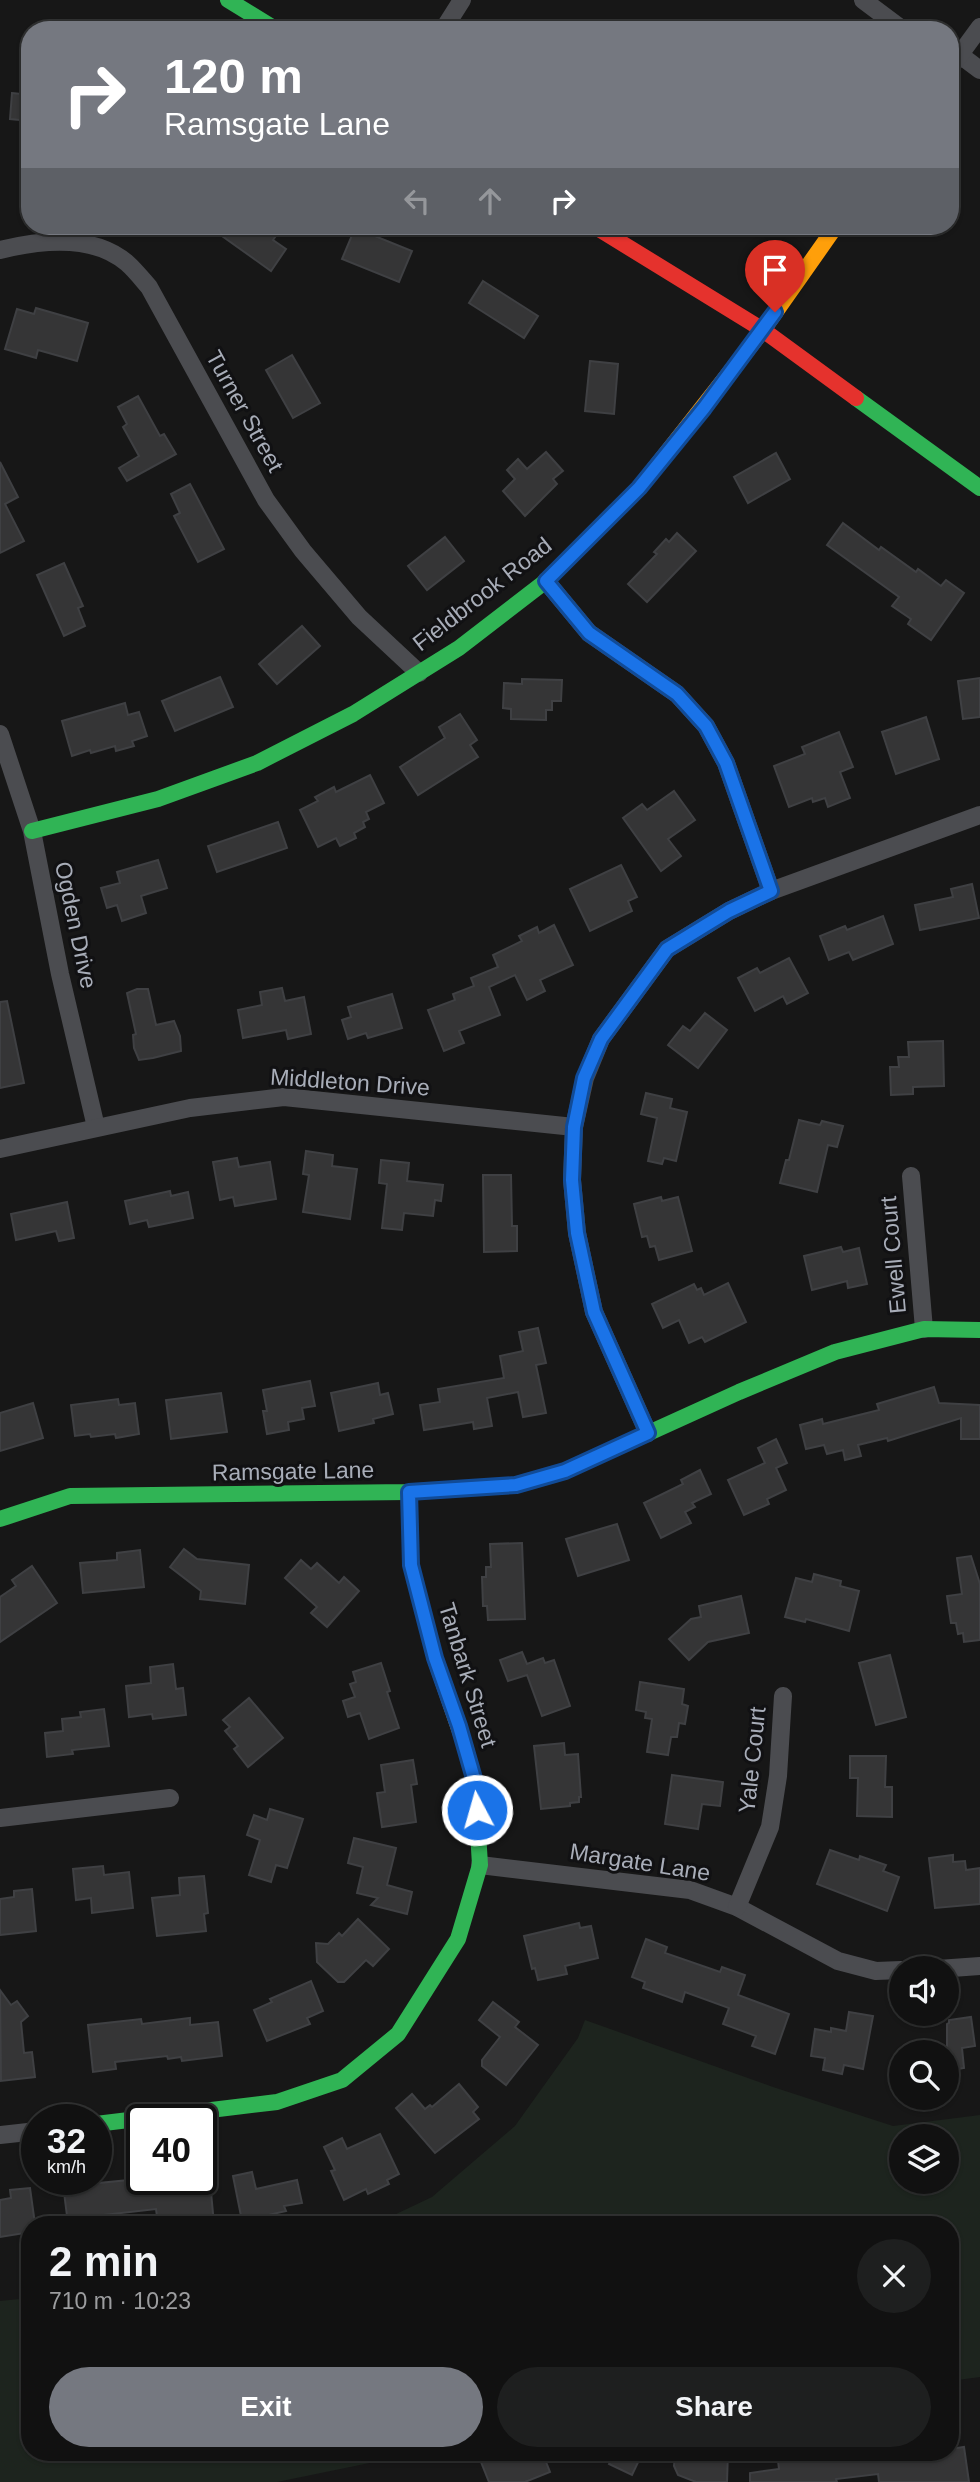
<!DOCTYPE html>
<html lang="en">
<head>
<meta charset="utf-8">
<style>
	:root { --surface:#111; --page:#1e1f1f; --text:#f1f3f6; --muted:#9c9d9f; --line:#303131; --accent:#757880 }
	body { margin:0; font-family:Helvetica,sans-serif; background:var(--page); color:var(--text); height:100vh; display:flex; flex-direction:column; font-size:26px; white-space:nowrap }
	* { box-sizing:border-box; margin:0 }
	p { font-size:23px; color:var(--muted) }
	.icon { flex:none; width:38px; height:38px; fill:none; stroke:currentColor; stroke-width:2; stroke-linecap:round; stroke-linejoin:round }
	.map { position:relative; flex:1; overflow:hidden }
	.side { position:absolute; left:21px; top:2216px; width:938px; height:245px; display:flex; flex-direction:column; background:var(--surface); border-radius:28px; box-shadow:0 2px 5px #0004,0 0 0 2px var(--line) }
	.side>* { flex:none }
	.hud { position:absolute; left:21px; top:21px; width:938px; height:214px; border-radius:28px; box-shadow:0 2px 5px #0004,0 0 0 2px var(--line); background:#757880; color:#fff; overflow:hidden }
	.buttons { position:absolute; left:889px; top:1956px; display:grid; gap:14px }
	.buttons a { display:grid; place-items:center; width:70px; height:70px; border-radius:50%; background:var(--surface); box-shadow:0 2px 5px #0004,0 0 0 2px var(--line); font-size:35px }
	.speed { position:absolute; left:21px; top:2104px; display:flex; gap:14px; font-size:35px; font-weight:700; text-align:center }
	.speed>* { display:grid; place-content:center; width:91px; height:91px; border-radius:50%; background:var(--surface); box-shadow:0 2px 5px #0004,0 0 0 2px var(--line); line-height:1 }
	.speed small { font-size:18px; font-weight:400 }
	.speed .limit { border:4px solid #111; border-radius:10px; background:#fff; color:#111 }
	.pin { position:absolute; display:grid; place-items:center; width:60px; height:60px; color:#fff; margin:-72px -30px; border-radius:50% 50% 50% 0; rotate:-45deg; box-shadow:0 0 7px #0007 }
	.pin .icon { rotate:45deg }
	.me { position:absolute; width:77px; margin:-38px; rotate:354deg; stroke-linejoin:round; filter:drop-shadow(0 0 5px #0008) }
	.turn { display:flex; align-items:center; gap:24px; height:147px; padding:0 28px; font-size:32px }
	.turn .icon { width:91px; height:91px; stroke-width:2.5 }
	.turn b { display:block; font-size:49px; line-height:60px }
	.lanes { display:flex; align-items:center; height:66px; padding:0 28px; background:#0003; justify-content:center; gap:35px; direction:ltr }
	.lanes .off { opacity:.35 }
	.round { display:grid; place-items:center; flex:none; width:74px; height:74px; border-radius:37px; background:var(--page) }
	.summary { display:flex; align-items:center; justify-content:space-between; height:119px; padding:0 28px }
	h1 { font-size:42px; font-weight:700; line-height:52px }
	.cta { display:flex; gap:14px; margin-top:auto; padding:14px 28px }
	.cta a { flex:1; height:80px; border-radius:42px; background:var(--accent); color:#fff; font-size:28px; font-weight:700; line-height:80px; text-align:center }
	.cta a+a { background:var(--page); color:var(--text) }
	.map>svg:first-child { display:block }
</style>
</head>
<body>
<div class="map">
<svg width="980" height="2482" viewBox="0 0 980 2482">
	<rect width="100%" height="100%" fill="#171717"/>
	<g fill="#1d241e" fill-rule="evenodd">
		<path d="M585 2020 773 2087 893 2126 980 2115V2377L950 2381V2224H375L432 2197 515 2126 578 2038ZM901 2137H947V2182H901Z"/>
		<path d="M30 2298V2452H423L277 2482H0V2301Z"/>
	</g>
	<g fill="#353536" stroke="#3f4043" stroke-width="2">
		<path d="M12 93 30 95V121L10 119Z"/>
		<path d="M230 226H283L273 240 286 249 271 271 222 236Z"/>
		<path d="M355 228 412 251 399 282 342 259Z"/>
		<path d="M483 281 538 316 524 338 469 303Z"/>
		<path d="M36 308 88 323 77 361 38 350 36 358 5 349 17 309 34 314Z"/>
		<path d="M292 355 320 403 293 418 266 370Z"/>
		<path d="M590 361 618 364 614 414 585 411Z"/>
		<path d="M138 396 160 436 164 434 176 454 127 481 119 468 139 456 123 427 127 424 118 407Z"/>
		<path d="M546 452 563 471 553 479 557 484 525 516 503 491 515 479 507 470 518 459 527 469Z"/>
		<path d="M776 453 790 479 748 503 734 477Z"/>
		<path d="M0 462 18 497 5 504 24 541 0 553Z"/>
		<path d="M190 484 224 549 198 562 174 516 180 513 171 494Z"/>
		<path d="M843 523 879 550 881 547 916 572 918 569 941 586 946 580 964 593 931 640 908 624 911 619 892 606 899 597 827 545Z"/>
		<path d="M677 533 696 551 647 602 628 584 657 554 654 552 666 539 669 542Z"/>
		<path d="M445 537 464 561 427 590 408 566Z"/>
		<path d="M64 563 83 606 78 608 85 626 64 636 37 575Z"/>
		<path d="M302 626 320 646 277 684 259 664Z"/>
		<path d="M220 677 233 707 175 731 162 701Z"/>
		<path d="M980 678V717L963 719 958 681Z"/>
		<path d="M522 679 562 680 561 701H552V710H546V720L511 719V709L503 708 504 683 522 684Z"/>
		<path d="M125 703 128 715 139 712 147 736 132 741 134 746 116 751 115 746 91 753 90 750 72 756 62 721Z"/>
		<path d="M460 714 477 740 470 745 478 757 418 795 400 767 445 738 439 727Z"/>
		<path d="M926 717 939 759 896 774 882 732Z"/>
		<path d="M839 732 853 767 840 772 850 798 828 807 825 798 813 802 812 798 789 807 774 766 805 754 802 747Z"/>
		<path d="M370 775 384 803 366 812 369 819 363 822 365 827 354 833 356 838 340 846 336 838 318 847 300 810 318 801 315 797 334 787 336 792Z"/>
		<path d="M674 791 695 820 668 839 681 856 661 871 623 818 642 804 647 810Z"/>
		<path d="M278 822 287 848 217 872 208 846Z"/>
		<path d="M158 860 167 888 141 896 146 913 122 921 117 905 107 908 101 888 120 883 117 872Z"/>
		<path d="M621 865 637 897 628 901 632 911 590 931 570 889Z"/>
		<path d="M972 884 979 918 920 930 915 905 953 897 951 889Z"/>
		<path d="M883 916 893 944 853 960 849 952 829 960 820 936 845 926 847 930Z"/>
		<path d="M554 925 573 965 540 980 545 991 527 1000 515 975 489 987 500 1015 459 1031 464 1043 444 1051 428 1010 455 1000 453 994 474 986 471 978 498 967 493 955 522 941 519 936 537 927 539 933Z"/>
		<path d="M789 958 808 993 787 1004 783 996 755 1011 738 978 757 968 760 973Z"/>
		<path d="M282 988 285 1001 304 997 311 1034 288 1039 286 1030 243 1038 238 1010 262 1005 260 992Z"/>
		<path d="M137 989H148L156 1025 174 1021 180 1036 181 1051 153 1058 139 1060 134 1048 133 1035 136 1034 127 993Z"/>
		<path d="M392 994 402 1028 368 1038 366 1033 348 1039 342 1020 351 1017 348 1007Z"/>
		<path d="M7 1001 24 1083 0 1088V1002Z"/>
		<path d="M705 1013 727 1030 698 1068 668 1045 683 1026 690 1031Z"/>
		<path d="M943 1041 944 1086 913 1087V1094L891 1095 890 1067H899L898 1057H909L908 1042Z"/>
		<path d="M646 1093 672 1099 670 1108 687 1112 676 1161 664 1158 662 1164 648 1161 657 1118 641 1114Z"/>
		<path d="M799 1120 820 1125 822 1121 843 1126 837 1147 828 1145 817 1192 780 1183 786 1160H789Z"/>
		<path d="M306 1151 333 1155 332 1166 357 1169 350 1219 303 1212 309 1175 303 1174Z"/>
		<path d="M237 1158 239 1167 270 1162 276 1199 235 1206 233 1197 220 1200 213 1162Z"/>
		<path d="M381 1160 409 1163 407 1181 443 1185 441 1201 435 1200 433 1216 404 1213 402 1230 382 1228 387 1184 379 1183Z"/>
		<path d="M483 1175H511L512 1226H517V1251L484 1252Z"/>
		<path d="M170 1191 171 1196 188 1192 193 1218 149 1227 147 1220 130 1224 125 1201Z"/>
		<path d="M661 1197 662 1201 678 1197 692 1251 659 1260 655 1246 650 1247 647 1236 642 1237 634 1204Z"/>
		<path d="M67 1202 74 1238 59 1241 56 1231 16 1240 11 1214Z"/>
		<path d="M841 1247 843 1252 859 1248 867 1284 848 1288 847 1281 812 1290 804 1256Z"/>
		<path d="M728 1283 746 1322 705 1342 702 1337 689 1343 679 1320 663 1328 652 1304 694 1284 697 1290 701 1288 704 1295Z"/>
		<path d="M538 1328 546 1363 536 1365 546 1413 523 1417 518 1392 487 1398 492 1426 474 1429 473 1422 424 1430 420 1405 440 1402 438 1389 504 1378 500 1356 523 1351 519 1332Z"/>
		<path d="M310 1381 315 1406 302 1408 304 1419 288 1422 289 1430 267 1434 263 1411H267L263 1390Z"/>
		<path d="M378 1383 380 1395 388 1393 393 1414 373 1419 374 1423 339 1431 331 1393Z"/>
		<path d="M934 1387 939 1403 980 1405V1439H961V1418L888 1441 887 1438 858 1445 861 1456 845 1460 843 1450 827 1454 824 1445 806 1449 800 1425 822 1419 823 1424 879 1410 877 1404Z"/>
		<path d="M221 1393 227 1432 171 1439 166 1400Z"/>
		<path d="M118 1399 119 1405 135 1403 139 1434 116 1438 115 1434 91 1437 90 1434 75 1436 71 1405Z"/>
		<path d="M33 1403 43 1438 0 1451V1413Z"/>
		<path d="M776 1439 787 1463 776 1468 786 1490 767 1499 769 1504 744 1515 728 1480 765 1463 758 1448Z"/>
		<path d="M700 1470 711 1494 692 1503 695 1507 685 1512 691 1523 661 1538 644 1503 683 1484 681 1480Z"/>
		<path d="M617 1524 629 1560 578 1576 566 1539Z"/>
		<path d="M522 1543 525 1619 488 1620 487 1606H483L482 1577H486V1567H491L490 1544Z"/>
		<path d="M184 1549 197 1559 249 1565 245 1604 200 1599 201 1591 170 1567Z"/>
		<path d="M140 1550 144 1587 83 1593 80 1563 117 1560V1553Z"/>
		<path d="M971 1556 980 1584V1640L964 1642 963 1633 958 1634 956 1623H951L947 1596 962 1594 957 1558Z"/>
		<path d="M301 1560 311 1569 317 1563 339 1583 344 1577 359 1591 327 1627 311 1613 317 1607 285 1578Z"/>
		<path d="M32 1566 57 1603 0 1642V1597L16 1586 12 1580Z"/>
		<path d="M814 1574 841 1581 840 1586 859 1591 849 1631 806 1619 805 1622 785 1617 796 1578 812 1582Z"/>
		<path d="M741 1596 749 1633 708 1642 689 1660 669 1639 691 1619 701 1617 699 1606Z"/>
		<path d="M522 1652 527 1664 543 1658 545 1663 554 1660 570 1706 542 1716 527 1675 508 1681 500 1660Z"/>
		<path d="M890 1655 906 1717 876 1725 859 1663Z"/>
		<path d="M381 1663 390 1691 387 1692 399 1728 369 1739 360 1713 348 1717 343 1701 355 1697 350 1684 356 1682 353 1672Z"/>
		<path d="M173 1664 176 1689 183 1688 186 1715 153 1719 152 1714 129 1717 126 1686 151 1683 150 1667Z"/>
		<path d="M640 1682 684 1689 682 1704 688 1706 685 1724 679 1723 677 1737H671L668 1755 647 1752 652 1719 645 1718 646 1712 636 1710Z"/>
		<path d="M249 1698 283 1738 248 1767 234 1749 238 1746 225 1731 230 1727 223 1720Z"/>
		<path d="M104 1709 109 1746 72 1750 73 1754 47 1757 45 1733 63 1731 62 1719 81 1717 80 1712Z"/>
		<path d="M564 1743 565 1755 578 1754 581 1797H579V1802L570 1803V1806L541 1809 534 1746Z"/>
		<path d="M850 1756H886L885 1787H892V1817L857 1816 858 1778H850Z"/>
		<path d="M413 1760 417 1784 411 1785 416 1822 382 1827 377 1793 385 1792 381 1765Z"/>
		<path d="M672 1775 723 1782 720 1806 702 1804 698 1829 665 1824Z"/>
		<path d="M270 1809 303 1819 287 1868 276 1865 271 1882 249 1875 260 1840 247 1835 254 1815 267 1820Z"/>
		<path d="M354 1838 396 1848 387 1885 412 1892 407 1914 371 1905 378 1898 357 1893 363 1867 348 1863Z"/>
		<path d="M830 1850 859 1860 860 1856 886 1865 883 1871 899 1877 887 1911 817 1884Z"/>
		<path d="M953 1855V1862L965 1861 966 1870 980 1868V1904L935 1908 929 1858Z"/>
		<path d="M103 1866 104 1875 129 1872 133 1908 92 1913 91 1898 76 1900 73 1869Z"/>
		<path d="M204 1876 208 1913 204 1914 206 1931 157 1936 152 1898 180 1895 179 1878Z"/>
		<path d="M32 1889 36 1931 0 1935V1899L14 1897V1891Z"/>
		<path d="M358 1919 389 1949 373 1966 366 1960 344 1982H338L317 1962 316 1943 328 1944 339 1933 342 1936Z"/>
		<path d="M579 1923 580 1928 591 1926 598 1958 565 1966 567 1974 538 1980 535 1968 532 1969 524 1936Z"/>
		<path d="M646 1939 667 1947 665 1953 720 1972 722 1967 745 1975 738 1995 789 2014 775 2054 752 2046 756 2036 723 2024 729 2008 685 1992 682 2002 643 1988 645 1982 632 1977Z"/>
		<path d="M311 1981 323 2011 307 2018 310 2024 267 2041 254 2010 272 2002 270 1999Z"/>
		<path d="M0 1990 11 2005 17 2001 28 2016 21 2022 24 2053 32 2052 35 2077 1 2081Z"/>
		<path d="M493 2002 519 2022 515 2027 538 2045 506 2085 482 2066V2060L500 2037 479 2020Z"/>
		<path d="M849 2012 873 2016 863 2069 844 2065 842 2074 823 2070 825 2058 811 2056 815 2029 831 2032V2028L846 2031Z"/>
		<path d="M971 2017 975 2046 962 2048 964 2068 947 2071V2024L949 2023V2020Z"/>
		<path d="M190 2018V2025L218 2022 222 2056 182 2061 181 2057 168 2059 167 2056 115 2062 116 2069 93 2072 88 2025 141 2019 142 2024Z"/>
		<path d="M459 2084 478 2107 473 2112 479 2119 435 2153 396 2108 412 2094 425 2109 430 2105 432 2107Z"/>
		<path d="M380 2134 399 2174 387 2180 389 2184 368 2194 366 2189 344 2200 331 2171 335 2170 324 2147 342 2138 347 2149Z"/>
		<path d="M252 2172 256 2189 297 2180 302 2203 284 2206 286 2211 242 2221 233 2176Z"/>
		<path d="M139 2179H169L171 2194 211 2192 214 2224H158L156 2209 95 2216V2224H68L64 2192 90 2189 89 2184Z"/>
		<path d="M30 2188 35 2224H30V2228H25V2233L0 2237V2200L11 2198 10 2190Z"/>
		<path d="M964 2447 969 2482H879L878 2474 836 2479 837 2482H750V2473L779 2469 778 2461 795 2458 794 2452H950V2449Z"/>
		<path d="M477 2452H542L550 2472 525 2482H489Z"/>
		<path d="M615 2452H643L632 2475 609 2464Z"/>
		<path d="M675 2452H728L727 2482H696L678 2475 674 2466Z"/>
	</g>
	<g fill="none" stroke-linecap="round" stroke-linejoin="round">
		<g stroke="#4b4c50" stroke-width="18">
			<path d="M863 0 903 30"/>
			<path d="M443 30 462 0"/>
			<path d="M960 55 980 70"/>
			<path d="M950 68 980 27"/>
			<path d="M0 250C40 240 93 234 127 263 135 270 142 279 149 287L266 500 303 551 359 617 419 673"/>
			<path d="M546 581 589 633 677 694 706 726 726 763 771 891"/>
			<path d="M0 734 32 831 60 974 96 1127"/>
			<path d="M0 1149 190 1108 284 1097 574 1127"/>
			<path d="M911 1176 924 1329"/>
			<path d="M648 1433 594 1312 577 1233 572 1180 574 1127 585 1078 601 1039 667 949 729 911 771 891 980 815"/>
			<path d="M0 1818 170 1798"/>
			<path d="M480 1865 690 1890 737 1907 838 1961 876 1971 901 1970"/>
			<path d="M737 1907 770 1827 778 1776 783 1696"/>
			<path d="M938 1969 980 1966"/>
			<path d="M0 2135 37 2131"/>
		</g>
		<g stroke="#30b455" stroke-width="16">
			<path d="M228 0 277 30"/>
			<path d="M856 398 980 488"/>
			<path d="M32 831 158 799 257 763 353 714 459 648 546 581 561 566"/>
			<path d="M0 1519 70 1496 409 1492 515 1485 565 1471 739 1392 835 1352 924 1329 980 1330"/>
			<path d="M96 2124 277 2102 342 2080 398 2034 458 1939 480 1865 475 1782 466 1749"/>
		</g>
		<g stroke="#ff9f0a" stroke-width="16">
			<path d="M561 566 639 488 763 330 836 226"/>
			<path d="M409 1492 411 1565 435 1659 466 1749"/>
		</g>
		<path stroke="#e5322d" stroke-width="16" d="M594 226 763 330 856 398"/>
	</g>
	<g fill="none" stroke-linecap="round" stroke-linejoin="round">
		<g stroke="#114b97" stroke-width="18">
			<path id="route" d="M477 1810 475 1782 459 1726 435 1658 411 1565 409 1492 516 1485 565 1471 648 1433 594 1312 577 1233 572 1180 574 1127 584 1078 601 1039 667 949 729 911 771 891 726 763 706 726 677 694 589 633 546 581 639 488 704 408 775 312"/>
		</g>
		<use href="#route" stroke="#1a73e8" stroke-width="12"/>
	</g>
	<g text-anchor="middle" stroke-width="6" stroke-linejoin="round" paint-order="stroke">
		<g font-size="23" fill="#a8adb8" stroke="#111113">
			<text transform="translate(245 411) rotate(61)" y="8">Turner Street</text>
			<text transform="translate(482 594) rotate(-38)" y="8">Fieldbrook Road</text>
			<text transform="translate(76 925) rotate(78)" y="8">Ogden Drive</text>
			<text transform="translate(350 1082) rotate(4)" y="8">Middleton Drive</text>
			<text transform="translate(893 1255) rotate(-95)" y="8">Ewell Court</text>
			<text transform="translate(293 1471) rotate(-1)" y="8">Ramsgate Lane</text>
			<text transform="translate(468 1675) rotate(73)" y="8">Tanbark Street</text>
			<text transform="translate(752 1760) rotate(-84)" y="8">Yale Court</text>
			<text transform="translate(640 1862) rotate(9)" y="8">Margate Lane</text>
		</g>
	</g>
</svg>
<div class="buttons">
<a><svg class="icon" aria-label="sound" viewBox="0 0 24 24"><path d="M4 9h4l5-4v14l-5-4H4zM17 9q2 3 0 6"/></svg></a>
<a><svg class="icon" aria-label="search" viewBox="0 0 24 24"><circle cx="10" cy="10" r="6"/><path d="M15 15l6 6"/></svg></a>
<a><svg class="icon" aria-label="layers" viewBox="0 0 24 24"><path d="M12 4l9 5-9 5-9-5zM3 14l9 5 9-5"/></svg></a>
</div>
<div class="speed"><div>32<small>km/h</small></div><div class="limit">40</div></div>
<div class="pin" style="left:775px;top:312px;background:#d93025"><svg class="icon" aria-label="arrive" viewBox="0 0 24 24"><path d="M6 21V4h12l-3 4 3 4H6"/></svg></div>
<svg class="me" style="left:477px;top:1810px" viewBox="-20 -20 40 40"><circle r="17" fill="#1a73e8" stroke="#fff" stroke-width="3"/><path d="M0-11L8 9 0 5-8 9z" fill="#fff"/></svg>
<div class="hud">
<div class="turn"><svg class="icon" aria-label="right" viewBox="0 0 24 24"><path d="M7 20v-9h11M14 6l5 5-5 5"/></svg><div><b>120 m</b>Ramsgate Lane</div></div>
<div class="lanes"><svg class="icon off" aria-label="left" viewBox="0 0 24 24"><path d="M17 20v-9H6M10 6l-5 5 5 5"/></svg><svg class="icon off" aria-label="ahead" viewBox="0 0 24 24"><path d="M12 20V5M6 11l6-6 6 6"/></svg><svg class="icon" aria-label="right" viewBox="0 0 24 24"><path d="M7 20v-9h11M14 6l5 5-5 5"/></svg></div>
</div>
<section class="side">
<div class="summary"><div><h1>2 min</h1><p>710 m · 10:23</p></div><a class="round"><svg class="icon" aria-label="close" viewBox="0 0 24 24"><path d="M6 6l12 12M18 6L6 18"/></svg></a></div>
<div class="cta"><a>Exit</a><a>Share</a></div>
</section>
</div>
</body>
</html>
